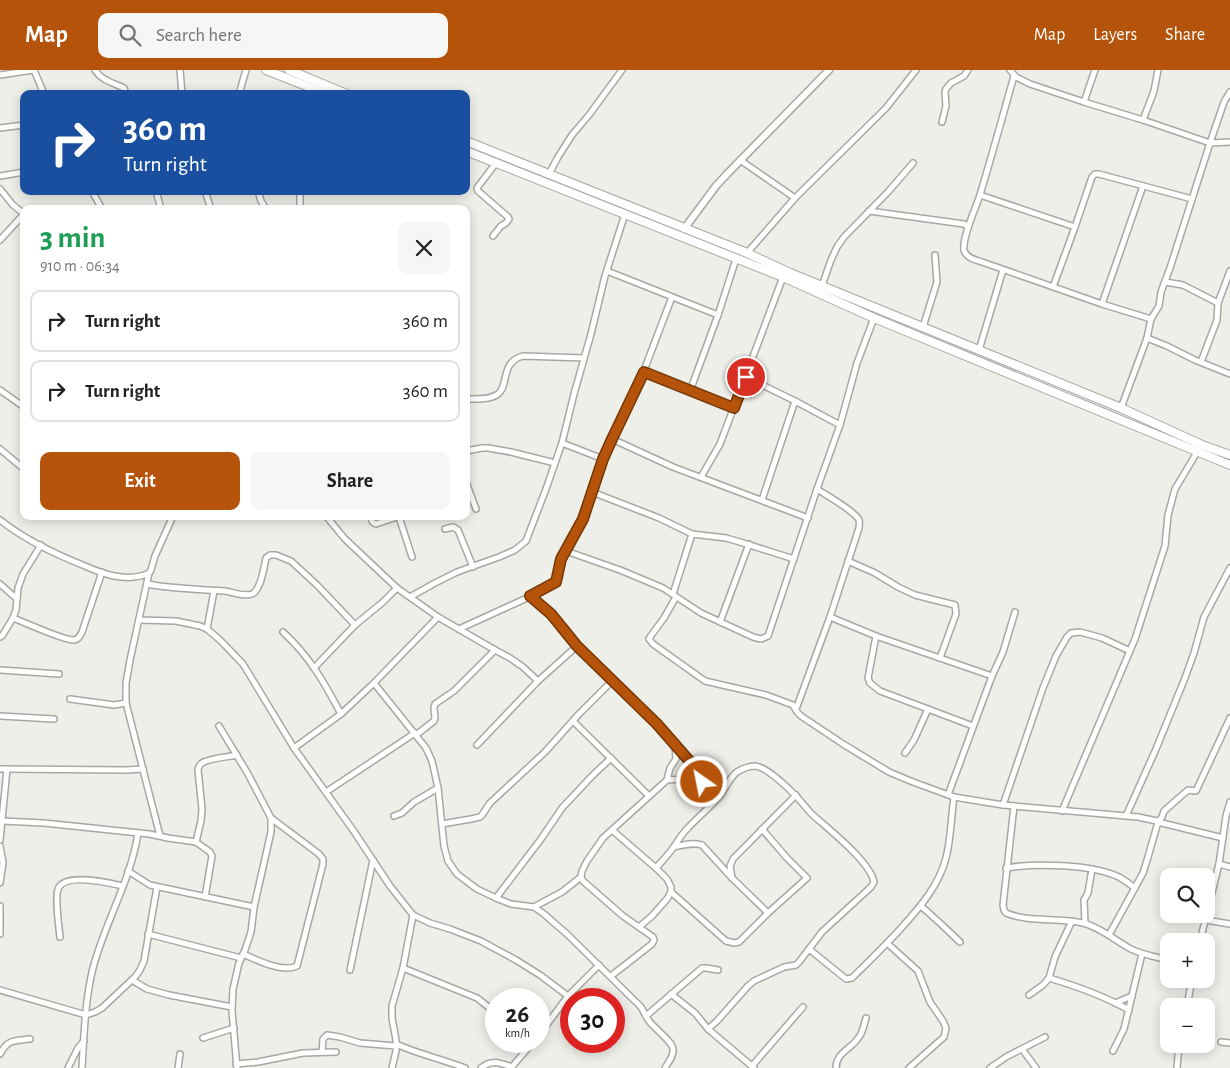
<!DOCTYPE html>
<html lang="en">
<head>
<meta charset="utf-8">
<style>
	:root { --surface:#fff; --page:#f6f6f6; --text:#202124; --muted:#757577; --line:#e0e0e0; --accent:#b45309 }
	body { margin:0; font-family:"Alegreya Sans",sans-serif; background:var(--page); color:var(--text); height:100vh; display:flex; flex-direction:column; font-size:19px; white-space:nowrap }
	* { box-sizing:border-box; margin:0 }
	p { font-size:16px; color:var(--muted) }
	.icon { flex:none; width:28px; height:28px; fill:none; stroke:currentColor; stroke-width:2; stroke-linecap:round; stroke-linejoin:round }
	.map { position:relative; flex:1; overflow:hidden }
	.details { position:absolute; left:20px; top:135px; width:450px; height:315px; display:flex; flex-direction:column; background:var(--surface); border-radius:10px; box-shadow:0 2px 12px #0003 }
	.details>* { flex:none }
	.banner { position:absolute; left:20px; top:20px; width:450px; height:105px; border-radius:10px; box-shadow:0 2px 12px #0003; background:#1a4fa0; color:#fff; overflow:hidden }
	.fabs { position:absolute; left:1160px; top:798px; display:grid; gap:10px }
	.fabs a { display:grid; place-items:center; width:55px; height:55px; border-radius:10px; background:var(--surface); box-shadow:0 2px 12px #0003; font-size:25px }
	.speed { position:absolute; left:485px; top:918px; display:flex; gap:10px; font-size:25px; font-weight:700; text-align:center }
	.speed>* { display:grid; place-content:center; width:65px; height:65px; border-radius:50%; background:var(--surface); box-shadow:0 2px 12px #0003; line-height:1 }
	.speed small { font-size:12px; font-weight:400 }
	.speed .limit { border:8px solid #d22; background:#fff; color:#111 }
	.pin { position:absolute; display:grid; place-items:center; width:42px; height:42px; color:#fff; margin:-21px; border:2px solid #fff; border-radius:50%; box-shadow:0 1px 5px #0007 }
	.me { position:absolute; width:55px; margin:-28px; rotate:327deg; stroke-linejoin:round; filter:drop-shadow(0 0 4px #0008) }
	.turn { display:flex; align-items:center; gap:18px; height:105px; padding:0 20px; font-size:22px }
	.turn .icon { width:65px; height:65px; stroke-width:2.5 }
	.turn b { display:block; font-size:35px; line-height:42px }
	.round { display:grid; place-items:center; flex:none; width:52px; height:52px; border-radius:10px; background:var(--page) }
	.head { display:flex; align-items:center; justify-content:space-between; height:85px; padding:0 20px }
	h1 { font-size:30px; font-weight:600; line-height:38px; color:#1e9e55 }
	.primary-button { display:flex; gap:10px; margin-top:auto; padding:10px 20px }
	.primary-button a { flex:1; height:58px; border-radius:10px; background:var(--accent); color:#fff; font-size:20px; font-weight:600; line-height:58px; text-align:center }
	.primary-button a+a { background:var(--page); color:var(--text) }
	ul { padding:0; list-style:none }
	li { display:flex; align-items:center; gap:15px; height:62px; margin:0 10px 8px; padding:0 10px; border:2px solid var(--line); border-radius:10px }
	li div { flex:1 }
	li b { display:block; font-size:19px }
	li em { font-style:normal }
	header { display:flex; align-items:center; gap:30px; box-sizing:border-box; height:70px; padding:0 25px; background:var(--accent); color:#fff }
	header strong { font-size:24px }
	nav { display:flex; gap:28px; margin-inline-start:auto; font-size:18px }
	.search { width:350px; height:45px; background:var(--page); display:flex; align-items:center; gap:12px; box-sizing:border-box; padding:0 18px; border-radius:10px; color:var(--muted); font-size:19px }
	.map>svg:first-child { display:block }
</style>
</head>
<body>
<header>
<strong>Map</strong>
<div class="search"><svg class="icon" aria-label="search" viewBox="0 0 24 24"><circle cx="10" cy="10" r="6"/><path d="M15 15l6 6"/></svg>Search here</div>
<nav><a>Map</a><a>Layers</a><a>Share</a></nav>
</header>
<div class="map">
<svg width="1230" height="998" viewBox="0 0 1230 998">
	<rect width="100%" height="100%" fill="#eeefe9"/>
	<g fill="none" stroke-linecap="round" stroke-linejoin="round">
		<g stroke="#a8a8a3" stroke-width="8">
			<g id="minor">
				<path d="M34 0 44 24"/>
				<path d="M95 0C102 11 114 13 124 18L126 24"/>
				<path d="M180 0 182 24"/>
				<path d="M1010 0 1016 7 1030 14 1084 32 1143 50 1210 73 1230 72"/>
				<path d="M0 5 33 0"/>
				<path d="M1014 6C1003 45 992 85 980 125 976 138 962 167 964 180 966 188 976 190 982 192L1102 234 1151 249"/>
				<path d="M239 24 246 0"/>
				<path d="M1084 32 1095 0"/>
				<path d="M1143 50 1154 21 1158 0"/>
				<path d="M942 52 946 36 945 22 946 19 951 13 964 6 968 0"/>
				<path d="M0 58 24 55"/>
				<path d="M740 90 795 128"/>
				<path d="M549 104 558 87 572 65 589 45 622 0"/>
				<path d="M0 106 24 102"/>
				<path d="M0 119 13 135 24 144"/>
				<path d="M92 121 102 139"/>
				<path d="M156 121 161 139"/>
				<path d="M205 121 211 139"/>
				<path d="M258 121 261 131 266 139"/>
				<path d="M980 125 1075 157"/>
				<path d="M300 139V121"/>
				<path d="M869 141 964 154 968 157"/>
				<path d="M493 166 501 156 506 153 509 149 508 147 478 121 477 118 496 93"/>
				<path d="M0 170 24 144"/>
				<path d="M747 183 795 128 886 38 916 0"/>
				<path d="M607 201 718 245"/>
				<path d="M1165 212 1183 215 1218 233"/>
				<path d="M822 216 831 190 837 177 844 167 888 122 913 93"/>
				<path d="M1053 217 1075 157 1092 107 1095 104H1099L1192 129"/>
				<path d="M1102 234 1143 116"/>
				<path d="M923 257 937 212 935 185"/>
				<path d="M1147 268 1167 276 1195 290 1230 304"/>
				<path d="M979 280 1003 200"/>
				<path d="M1201 292 1217 250 1218 233 1230 201"/>
				<path d="M643 303 733 338"/>
				<path d="M746 307 795 331 840 355"/>
				<path d="M0 320 24 337"/>
				<path d="M690 321 718 245 736 189"/>
				<path d="M466 329C476 329 490 330 498 324 509 316 500 292 523 286L584 288"/>
				<path d="M1121 338 1147 268 1151 249 1159 236 1161 222 1170 198 1210 73 1224 32 1230 22"/>
				<path d="M612 369 673 397 808 448"/>
				<path d="M562 373 603 389"/>
				<path d="M0 379 24 399"/>
				<path d="M466 381 482 378H488L511 382 555 393"/>
				<path d="M701 407 720 374 783 207"/>
				<path d="M466 412 476 439"/>
				<path d="M592 422 659 448 692 464 726 468 740 472 794 489"/>
				<path d="M762 430 795 331"/>
				<path d="M326 446 345 469 397 518 438 547 495 580 510 588 523 597 538 611"/>
				<path d="M371 446C371 451 372 453 376 454L400 446"/>
				<path d="M399 447 412 487"/>
				<path d="M0 450C24 469 57 485 85 496 94 500 104 504 114 506 125 508 139 508 149 503"/>
				<path d="M445 459 453 457 458 460 473 497"/>
				<path d="M566 481 620 500 663 518 701 543 753 567 761 569 768 566 817 419 840 355 857 293 874 248"/>
				<path d="M848 491 875 503 898 517 915 525 955 535 956 544 940 588"/>
				<path d="M0 514 17 529"/>
				<path d="M147 514C173 519 198 519 225 521 232 522 244 527 252 524 261 520 264 497 266 488L270 485H276L291 491 317 515 355 555"/>
				<path d="M673 524 692 464"/>
				<path d="M530 526 551 544 577 576 657 654 692 694 702 712 714 720 720 726"/>
				<path d="M410 527 435 513 457 502 499 487 515 480 526 471 546 419 562 373 574 324 591 264 605 206 625 144"/>
				<path d="M676 527 664 548 650 567 649 569 653 574 705 611 766 625 793 635 797 642 801 646 843 674 889 702 913 712 954 727 1003 735 1138 747 1157 751 1158 752 1223 768"/>
				<path d="M830 547 876 566 992 606"/>
				<path d="M13 548C24 552 65 571 74 570 79 569 80 566 82 562L102 502"/>
				<path d="M139 550 176 551 200 556 207 559 220 570 243 594 294 678 353 760 390 816 413 845 430 853 450 859 481 871 516 890 540 905 568 926"/>
				<path d="M720 552 749 474"/>
				<path d="M207 559 214 521"/>
				<path d="M459 559 527 528 556 512 561 489 583 449 603 389 612 369 643 303 672 227"/>
				<path d="M283 562C310 587 324 612 341 644"/>
				<path d="M876 566 868 608 870 613 880 621 973 656"/>
				<path d="M0 567 2 566 13 548 16 540 18 518 23 504 41 475"/>
				<path d="M314 598 355 555 383 532 397 518"/>
				<path d="M0 600 59 604"/>
				<path d="M374 613 426 678 432 691 438 718 444 776 448 791 457 804 477 819 496 828 511 834 534 837 544 844 568 865 641 937C644 942 646 947 649 951 655 959 672 971 673 979 674 987 668 992 665 998"/>
				<path d="M70 629 114 635 126 633"/>
				<path d="M796 639 830 547 859 458C859 455 860 452 859 450 855 441 826 425 817 419"/>
				<path d="M0 646 54 649"/>
				<path d="M573 651 649 726"/>
				<path d="M219 656 248 704 271 748V762L254 837 251 862 245 880 239 893 233 919 232 941 237 998"/>
				<path d="M416 665 434 651 435 648 434 638 435 634 454 621 495 580"/>
				<path d="M477 675 538 611 577 576"/>
				<path d="M294 678 341 644 374 613 438 547"/>
				<path d="M905 683 914 670 928 639"/>
				<path d="M0 699 126 700 143 699"/>
				<path d="M667 710 670 698 676 689 675 675"/>
				<path d="M326 722 415 663"/>
				<path d="M948 725 992 606 1003 582 1015 542"/>
				<path d="M1003 735 1043 618 1056 586 1067 567 1071 563 1080 562 1102 568 1130 581"/>
				<path d="M1014 736 1003 835 1004 840 1006 843C1030 853 1058 847 1083 853 1100 857 1116 871 1131 879 1143 885 1156 887 1169 890"/>
				<path d="M1062 741 1135 569 1165 476 1168 445 1175 419 1199 379"/>
				<path d="M394 746 402 743 414 732 438 718"/>
				<path d="M1126 746 1156 679 1185 608 1194 583 1204 547 1230 498"/>
				<path d="M2 751 44 753 149 764 168 768 196 772 210 782 212 786 205 827"/>
				<path d="M442 754 471 749 480 747 482 745 490 733 545 682 579 644 613 610"/>
				<path d="M612 760 656 798 667 809 671 817V822L667 829 652 846 639 857"/>
				<path d="M160 766 126 633V613L130 590 149 503 151 500 155 486 173 446"/>
				<path d="M0 770 7 699"/>
				<path d="M196 772 201 751 202 739 198 700C199 696 199 695 202 693 209 688 228 687 237 685"/>
				<path d="M0 776 3 793 0 813"/>
				<path d="M674 777C683 775 692 772 702 775L732 808 768 843"/>
				<path d="M1219 794 1230 797"/>
				<path d="M656 798C662 791 668 785 673 778 678 771 681 765 687 759 697 748 709 738 719 727 726 719 728 709 737 702 742 699 749 696 755 696 767 697 786 716 795 725 802 732 808 741 815 747 831 761 870 792 874 812L871 817 822 862 799 892 796 895 784 897 754 911 748 916 717 951 708 959"/>
				<path d="M1006 798C1036 793 1091 794 1119 807 1124 810 1130 814 1135 818"/>
				<path d="M128 801 150 815 254 837"/>
				<path d="M732 808 730 796 733 789 796 725"/>
				<path d="M671 822 726 871 734 873 739 872 768 843 807 808 787 788 762 759"/>
				<path d="M496 828 541 769 562 738 592 706 611 688"/>
				<path d="M0 836V864"/>
				<path d="M921 836 941 854 960 872"/>
				<path d="M534 837 562 822 581 807"/>
				<path d="M1206 850 1230 854"/>
				<path d="M1085 853 1084 830 1088 823 1092 799"/>
				<path d="M148 864 241 888"/>
				<path d="M1109 865 1143 803 1148 787 1158 752 1162 747 1164 741 1188 720 1196 721 1230 648"/>
				<path d="M60 867C59 857 54 824 59 817 68 803 110 813 123 816"/>
				<path d="M1200 871 1219 794 1226 746 1230 732"/>
				<path d="M887 873 918 901 930 932 943 951 946 958 944 967 909 998"/>
				<path d="M809 879 846 909 852 908C869 891 887 874 903 856 921 836 939 815 946 788 951 769 951 747 954 727"/>
				<path d="M243 884C257 890 282 903 297 896L323 794V789L319 784 271 748"/>
				<path d="M403 898 477 928 496 943"/>
				<path d="M350 900 373 790"/>
				<path d="M611 906 652 874 654 870 653 867 623 846 583 811 581 807 582 801 587 791 603 768 667 710 684 709 702 712"/>
				<path d="M1049 908C1076 916 1104 926 1129 940"/>
				<path d="M132 910 147 919 169 925 232 937"/>
				<path d="M0 920 86 945 95 942 102 938 135 907 140 900 144 891 157 817"/>
				<path d="M671 924 695 943 708 959 754 998"/>
				<path d="M1029 925 1043 915 1049 908 1055 887 1072 851"/>
				<path d="M1115 933 1132 926"/>
				<path d="M1187 936 1192 909"/>
				<path d="M646 946 702 898H706L718 900"/>
				<path d="M539 965 568 926 599 895"/>
				<path d="M203 968 234 958"/>
				<path d="M1221 972 1230 973"/>
				<path d="M396 974C418 984 442 989 465 998"/>
				<path d="M1022 979 1036 998"/>
				<path d="M1113 981 1124 959 1142 884"/>
				<path d="M322 982 323 969 327 965 340 967 360 973 396 976"/>
				<path d="M0 984C8 969 14 971 30 969"/>
				<path d="M236 994 258 992 303 983 336 982"/>
				<path d="M752 996 803 937"/>
				<path d="M68 998 78 978 84 971"/>
				<path d="M82 998C84 965 85 930 93 898 105 852 131 810 138 763"/>
				<path d="M178 998 180 984"/>
				<path d="M392 998 396 981V970L392 948V936L403 898 413 845"/>
				<path d="M481 998C492 989 500 993 512 997"/>
				<path d="M511 998 534 971"/>
				<path d="M836 998C836 982 852 979 859 967 863 962 864 954 866 948"/>
				<path d="M990 998 1006 987 1045 967"/>
				<path d="M1177 998 1179 974"/>
			</g>
		</g>
		<g stroke="#a8a8a3" stroke-width="9">
			<path id="tertiary" d="M684 159 716 116 727 104 829 0"/>
		</g>
		<g stroke="#a8a8a3" stroke-width="10">
			<g id="primary">
				<path d="M266 0 327 24"/>
				<path d="M289 0 347 24"/>
				<path d="M466 71 747 183 790 203 1121 338 1202 375 1230 385"/>
				<path d="M466 81 783 207 874 248 1230 395"/>
			</g>
		</g>
		<use href="#minor" stroke="#fff" stroke-width="5"/>
		<use href="#tertiary" stroke="#fff" stroke-width="6"/>
		<use href="#primary" stroke="#fff" stroke-width="8"/>
	</g>
	<g fill="none" stroke-linecap="round" stroke-linejoin="round">
		<g stroke="#753606" stroke-width="12">
			<path id="route" d="M702 712 692 694 657 654 577 576 551 544 530 526 556 512 561 489 583 449 603 389 612 369 644 302 734 338 746 307"/>
		</g>
		<use href="#route" stroke="#b45309" stroke-width="9"/>
	</g>
</svg>
<div class="fabs">
<a><svg class="icon" aria-label="search" viewBox="0 0 24 24"><circle cx="10" cy="10" r="6"/><path d="M15 15l6 6"/></svg></a>
<a>+</a>
<a>−</a>
</div>
<div class="speed"><div>26<small>km/h</small></div><div class="limit">30</div></div>
<div class="pin" style="left:746px;top:307px;background:#d93025"><svg class="icon" aria-label="arrive" viewBox="0 0 24 24"><path d="M6 21V4h12l-3 4 3 4H6"/></svg></div>
<svg class="me" style="left:702px;top:712px" viewBox="-20 -20 40 40"><circle r="17" fill="#b45309" stroke="#fff" stroke-width="3"/><path d="M0-11L8 9 0 5-8 9z" fill="#fff"/></svg>
<div class="banner">
<div class="turn"><svg class="icon" aria-label="right" viewBox="0 0 24 24"><path d="M7 20v-9h11M14 6l5 5-5 5"/></svg><div><b>360 m</b>Turn right</div></div>
</div>
<section class="details">
<div class="head"><div><h1>3 min</h1><p>910 m · 06:34</p></div><a class="round"><svg class="icon" aria-label="close" viewBox="0 0 24 24"><path d="M6 6l12 12M18 6L6 18"/></svg></a></div>
<ul>
<li><svg class="icon" aria-label="right" viewBox="0 0 24 24"><path d="M7 20v-9h11M14 6l5 5-5 5"/></svg><div><b>Turn right</b></div><em>360 m</em></li>
<li><svg class="icon" aria-label="right" viewBox="0 0 24 24"><path d="M7 20v-9h11M14 6l5 5-5 5"/></svg><div><b>Turn right</b></div><em>360 m</em></li>
</ul>
<div class="primary-button"><a>Exit</a><a>Share</a></div>
</section>
</div>
</body>
</html>
